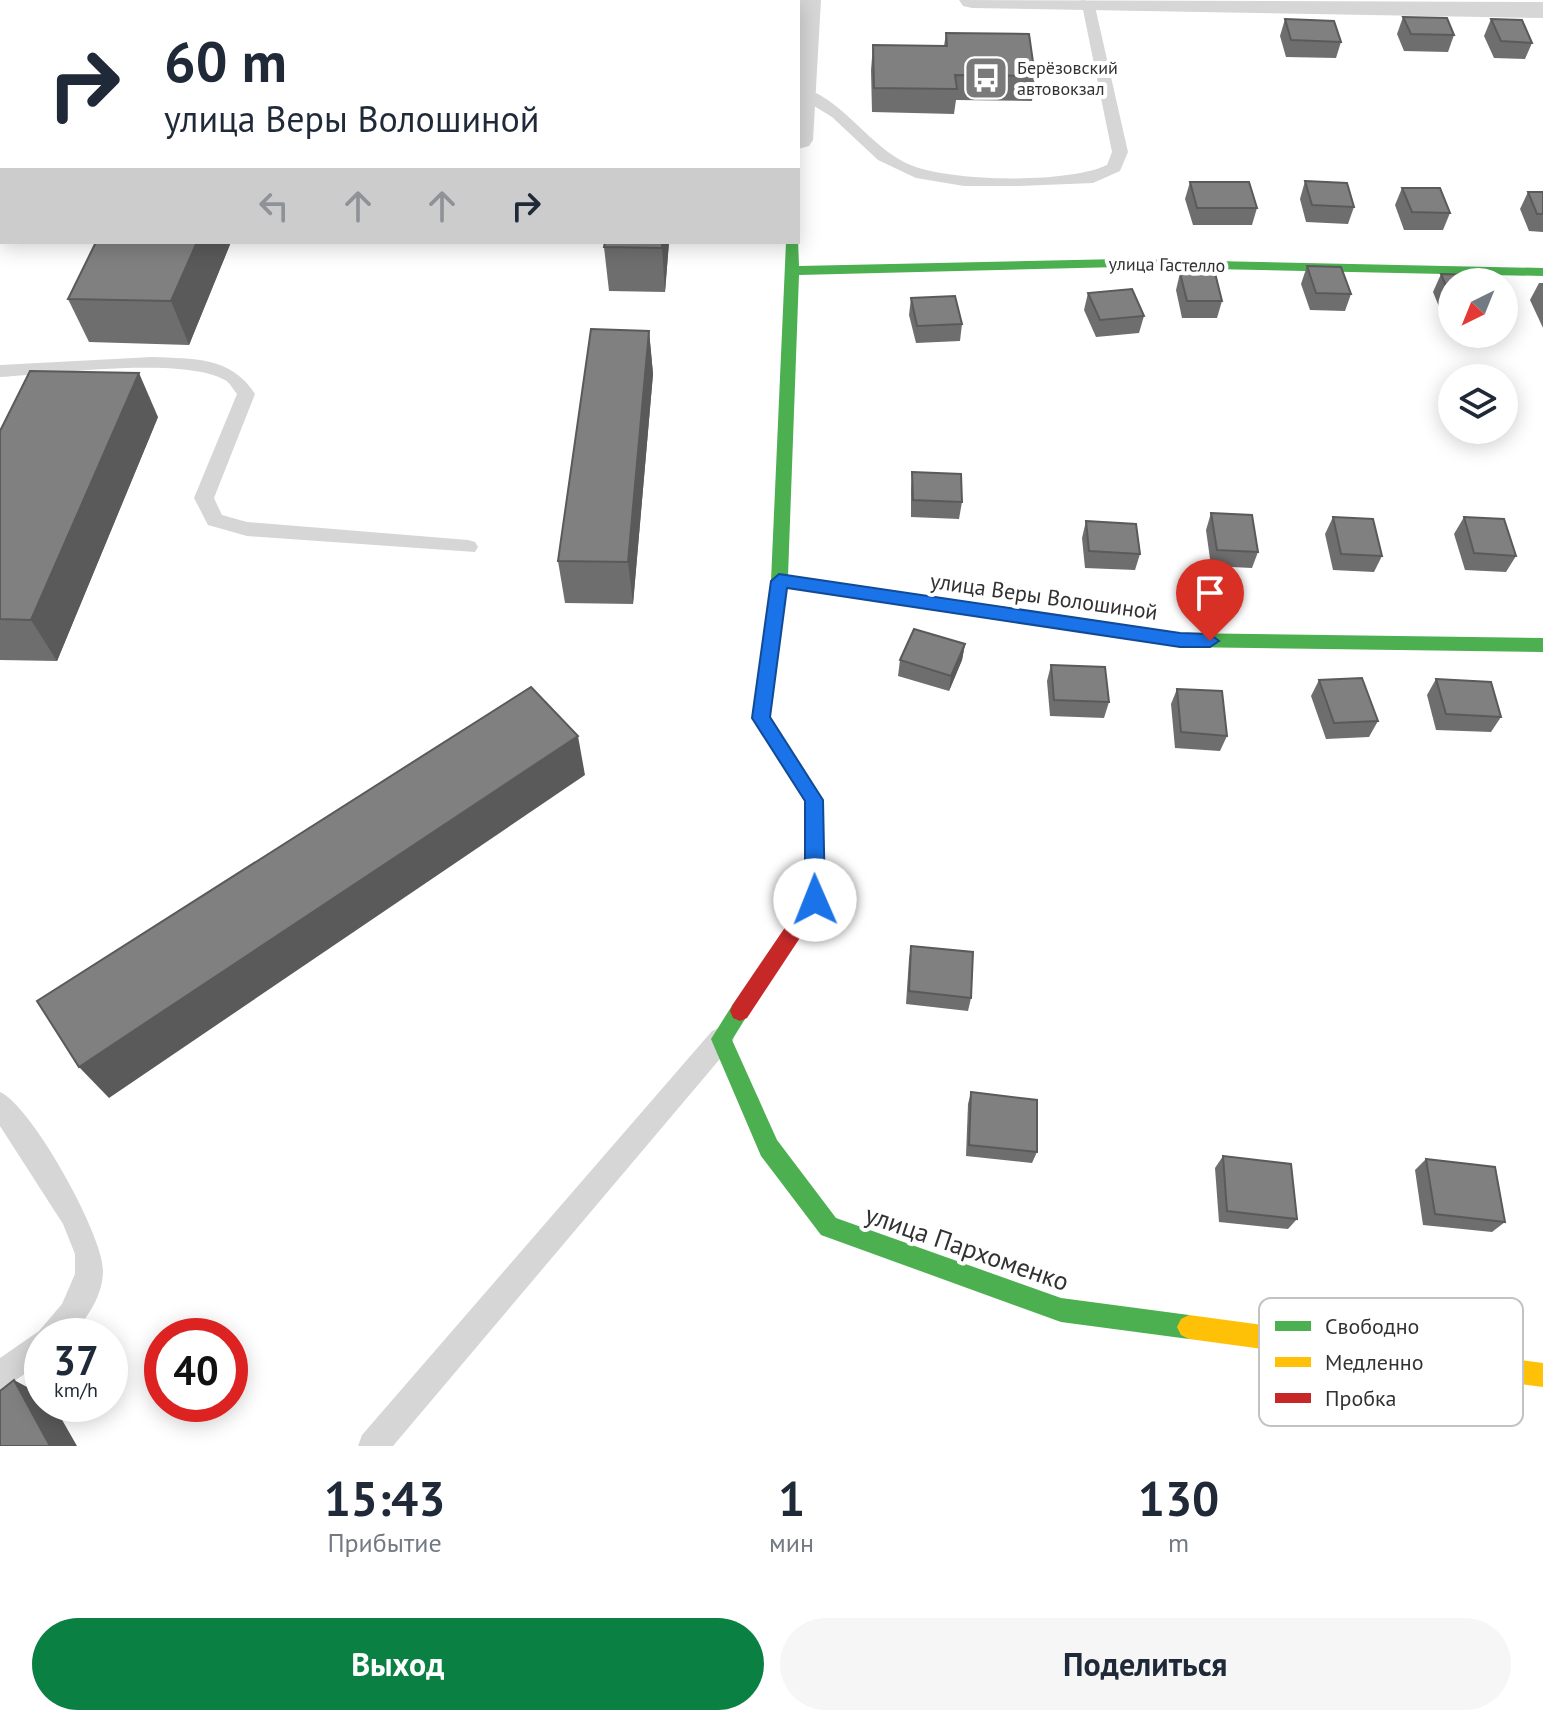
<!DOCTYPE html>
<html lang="ru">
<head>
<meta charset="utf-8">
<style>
	:root { --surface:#fff; --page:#f6f6f7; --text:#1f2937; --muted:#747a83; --accent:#0b8043 }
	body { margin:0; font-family:"PT Sans",sans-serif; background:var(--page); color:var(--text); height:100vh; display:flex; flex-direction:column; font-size:30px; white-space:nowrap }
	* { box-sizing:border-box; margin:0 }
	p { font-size:26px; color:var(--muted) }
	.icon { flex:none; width:44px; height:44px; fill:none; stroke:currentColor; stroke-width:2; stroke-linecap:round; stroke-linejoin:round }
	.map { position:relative; height:1446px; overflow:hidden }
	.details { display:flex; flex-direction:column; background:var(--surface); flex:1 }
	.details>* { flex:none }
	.guide { position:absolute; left:0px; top:0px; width:800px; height:244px; box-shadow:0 4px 20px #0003; background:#fff; color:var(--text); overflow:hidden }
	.needle { width:52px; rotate:223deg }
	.tools { position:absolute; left:1438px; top:268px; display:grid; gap:16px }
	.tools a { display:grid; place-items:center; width:80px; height:80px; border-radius:50%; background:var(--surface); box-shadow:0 4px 20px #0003; font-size:40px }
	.speed { position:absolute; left:24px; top:1318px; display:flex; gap:16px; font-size:40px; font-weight:700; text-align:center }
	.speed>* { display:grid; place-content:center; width:104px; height:104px; border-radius:50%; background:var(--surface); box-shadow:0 4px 20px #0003; line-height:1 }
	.speed small { font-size:20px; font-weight:400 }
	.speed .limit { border:12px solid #d22; background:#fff; color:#111 }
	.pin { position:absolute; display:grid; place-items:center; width:68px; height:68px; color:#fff; margin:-82px -34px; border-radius:50% 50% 50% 0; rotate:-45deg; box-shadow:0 0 8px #0007 }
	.pin .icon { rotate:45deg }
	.me { position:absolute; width:88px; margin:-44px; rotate:359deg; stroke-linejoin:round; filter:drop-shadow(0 0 6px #0008) }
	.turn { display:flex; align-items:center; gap:28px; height:168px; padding:0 32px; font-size:36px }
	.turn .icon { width:104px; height:104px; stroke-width:2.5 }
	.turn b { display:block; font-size:56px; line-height:68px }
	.lanes { display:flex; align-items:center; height:76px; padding:0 32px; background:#0003; justify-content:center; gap:40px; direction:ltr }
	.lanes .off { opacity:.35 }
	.eta { display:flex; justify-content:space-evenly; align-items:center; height:136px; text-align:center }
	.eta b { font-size:48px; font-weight:600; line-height:56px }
	.button { display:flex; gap:16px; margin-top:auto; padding:16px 32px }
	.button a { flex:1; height:92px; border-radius:48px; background:var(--accent); color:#fff; font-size:32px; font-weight:600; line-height:92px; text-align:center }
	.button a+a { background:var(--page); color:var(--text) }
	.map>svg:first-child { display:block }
</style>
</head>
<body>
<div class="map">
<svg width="1543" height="1446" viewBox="0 0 1543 1446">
	<rect width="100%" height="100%" fill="#fff"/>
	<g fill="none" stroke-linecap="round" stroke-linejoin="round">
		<g fill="#d6d6d6" fill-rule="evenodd">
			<path d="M1081 0 1094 2 1128 152 1120 171 1093 183 1019 186H964L916 178 878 160 832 117 798 96V86C842 98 864 140 902 161 940 183 1068 184 1107 165L1112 152Z"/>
			<rect x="0" y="64" width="2" height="8"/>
			<path d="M152 357C193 359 231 356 255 394L214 498 222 515 247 522 468 540 475 542 478 547 475 552 247 536 208 525 194 498 237 394C233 389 230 383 225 380 183 356 51 374 0 377V365Z"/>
			<path d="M721 1027 730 1031 734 1039 730 1047 393 1446H358L362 1435 712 1031Z"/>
			<path d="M0 1092C31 1105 104 1236 103 1271 103 1295 87 1319 71 1336H42V1362L0 1391V1358L39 1331 62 1304 75 1274V1254L63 1224 0 1126Z"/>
		</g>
		<g fill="#d6d6d6" fill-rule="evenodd">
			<path d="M795 0H821L813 140 809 146 798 149V2Z"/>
			<path d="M959 0 1543 2V18L972 8 963 6Z"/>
		</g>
		<g fill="#4caf50" fill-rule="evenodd">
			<path d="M798 239 799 266 1120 259 1543 268V276L1120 267 799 275 788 576 1180 633 1543 638V652L1180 647 786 588 770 717 783 738 780 743H768L752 718 771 581 786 242H798Z"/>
			<path d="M740 1001 747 1004 750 1011 732 1040 777 1140 836 1218 1061 1298 1189 1315 1197 1319 1201 1327 1197 1335 1189 1339 1061 1322 821 1235 761 1156 711 1039 733 1004Z"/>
		</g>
		<path fill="#ffc107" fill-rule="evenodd" d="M1189 1315 1543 1363V1387L1189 1339 1181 1335 1177 1327 1181 1319Z"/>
		<path fill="#c62828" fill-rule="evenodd" d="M774 731 780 733 823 800 825 900 747 1018 740 1021 733 1018 730 1011 733 1004 805 898V801L765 738 768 733Z"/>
	</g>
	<g fill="#6e6e6e">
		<path d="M0 0 2 2V54H0Z"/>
		<path d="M1403 17 1454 35 1448 52 1404 51 1397 34Z"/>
		<path d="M1285 19 1341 42 1336 58 1286 57 1280 36Z"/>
		<path d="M1491 19 1532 43 1525 59 1494 58 1484 36Z"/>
		<path d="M946 33 1035 76 1032 101 956 100 954 114 872 112 871 70 873 45 944 46Z"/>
		<path d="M1305 181 1354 207 1348 224 1306 222 1300 199Z"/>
		<path d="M1190 182 1257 208 1252 225H1193L1185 199Z"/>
		<path d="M1402 188 1450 213 1443 230H1404L1395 205Z"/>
		<path d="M1528 192H1543V232L1529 231 1520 209Z"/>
		<path d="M96 242H231L189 345 89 342 68 299Z"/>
		<path d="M669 242 665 292 609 291 604 247Z"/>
		<path d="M1307 266 1351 294 1345 311 1310 310 1301 284Z"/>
		<path d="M1180 273 1222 301 1217 318H1182L1176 290Z"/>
		<path d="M1441 274 1452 282V319H1444L1433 292Z"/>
		<path d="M1539 283H1543V328L1530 300Z"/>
		<path d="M1088 293 1144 316 1139 333 1096 337 1084 310Z"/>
		<path d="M911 298 962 324 960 341 916 343 909 315Z"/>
		<path d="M649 331 653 374 633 604 565 603 558 561Z"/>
		<path d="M158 417 57 661 0 660V431Z"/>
		<path d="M912 472 962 502 959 519 911 517V489Z"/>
		<path d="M1211 513 1258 552 1252 568 1211 566 1206 530Z"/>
		<path d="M1333 517 1382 556 1374 572 1333 570 1325 534Z"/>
		<path d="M1464 517 1516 556 1506 572 1465 570 1454 534Z"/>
		<path d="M1086 521 1140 554 1135 570 1085 568 1082 538Z"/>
		<path d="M965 644 962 660 949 691 898 676 900 660Z"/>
		<path d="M1051 665 1109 702 1104 718 1050 716 1047 681Z"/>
		<path d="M1436 679 1501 717 1491 732 1436 730 1427 695Z"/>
		<path d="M1319 680 1378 721 1369 737 1326 739 1311 696Z"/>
		<path d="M1177 689 1227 736 1220 751 1175 748 1171 704Z"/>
		<path d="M911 946 971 998 968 1011 906 1004 909 959Z"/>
		<path d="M971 1092 1037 1152 1032 1163 966 1156 968 1104Z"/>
		<path d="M1223 1156 1297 1219 1288 1229 1219 1222 1215 1168Z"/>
		<path d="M1426 1159 1505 1222 1492 1232 1423 1225 1415 1170Z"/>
	</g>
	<g fill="#5a5a5a">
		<path d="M13 0H29L30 2H11Z"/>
		<path d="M197 242H231L189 345 171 301Z"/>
		<path d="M662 242H669L665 292 662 248Z"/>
		<path d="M649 331 653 374 633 604 628 562Z"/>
		<path d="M139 373 158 417 57 661 31 620Z"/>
		<path d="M965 644 962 660 949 691 951 676Z"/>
		<path d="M578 736 585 775 109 1098 79 1067Z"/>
		<path d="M14 1380 42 1395V1404H53L77 1446H50Z"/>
	</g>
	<g fill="#808080" stroke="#5a5a5a" stroke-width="2">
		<path d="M0 0H13L11 2H2V11H0Z"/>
		<path d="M96 0H402V2H95Z"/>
		<rect x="472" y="0" width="233" height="2"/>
		<path d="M1403 17 1447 18 1454 35 1411 34Z"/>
		<path d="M1285 19 1334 21 1341 42 1291 40Z"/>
		<path d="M1491 19 1522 20 1532 43 1501 41Z"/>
		<path d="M946 33 1029 34 1035 76 955 75 957 89 874 88 873 45 947 46Z"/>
		<path d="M1305 181 1347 183 1354 207 1312 205Z"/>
		<path d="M1190 182H1249L1257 208H1197Z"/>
		<path d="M1402 188H1440L1450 213 1412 212Z"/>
		<path d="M1528 192H1543V214H1537Z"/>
		<path d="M96 242H197L171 301 68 299Z"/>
		<path d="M605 242H662V248L604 247Z"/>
		<path d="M1307 266 1341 267 1351 294 1316 293Z"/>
		<path d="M1180 273H1215L1222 301H1187Z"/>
		<path d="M1441 274 1476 275 1479 282H1452V301Z"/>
		<path d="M1132 289 1144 316 1100 320 1088 293Z"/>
		<path d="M955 296 962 324 917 326 911 298Z"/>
		<path d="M591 329 649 331 628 562 558 561Z"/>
		<path d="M30 371 139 373 31 620 0 619V431Z"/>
		<path d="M912 472 961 474 962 502 913 500Z"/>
		<path d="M1211 513 1252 515 1258 552 1217 550Z"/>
		<path d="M1333 517 1373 519 1382 556 1341 554Z"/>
		<path d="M1464 517 1504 519 1516 556 1474 553Z"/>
		<path d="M1086 521 1136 524 1140 554 1089 551Z"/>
		<path d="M914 629 965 644 951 676 900 660Z"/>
		<path d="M1051 665 1105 667 1109 702 1054 700Z"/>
		<path d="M1362 678 1378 721 1334 723 1319 680Z"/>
		<path d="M1436 679 1491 682 1501 717 1446 714Z"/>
		<path d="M531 687 578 736 79 1067 37 1001Z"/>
		<path d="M1177 689 1222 691 1227 736 1181 732Z"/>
		<path d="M911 946 973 952 971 998 909 991Z"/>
		<path d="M971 1092 1037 1100V1152L969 1145Z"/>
		<path d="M1223 1156 1291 1164 1297 1219 1227 1211Z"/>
		<path d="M1426 1159 1495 1167 1505 1222 1435 1214Z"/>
		<path d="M14 1380 50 1446H0V1391Z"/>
	</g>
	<path fill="#1a73e8" stroke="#114b97" stroke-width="2" d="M779 574 1180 633 1210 634 1219 641 1210 647H1180L787 588 770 717 823 800 825 900 815 909 805 900V801L752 718 771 581Z"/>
	<defs>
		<g id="bus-square" transform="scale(2.3)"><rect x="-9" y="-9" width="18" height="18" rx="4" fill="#7a7a7a" stroke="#fff"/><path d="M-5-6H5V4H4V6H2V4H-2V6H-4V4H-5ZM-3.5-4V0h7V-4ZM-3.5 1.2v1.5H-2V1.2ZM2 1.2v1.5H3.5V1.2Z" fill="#fff"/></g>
	</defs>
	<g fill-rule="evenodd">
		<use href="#bus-square" x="986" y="78"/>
	</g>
	<g text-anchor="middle" stroke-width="8" stroke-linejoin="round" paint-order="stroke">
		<g font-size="18" fill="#323232" stroke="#fff" text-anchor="start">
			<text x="1017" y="74">Берёзовский<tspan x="1017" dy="21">автовокзал</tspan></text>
		</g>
		<g font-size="18" fill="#323232" stroke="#fff">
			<text transform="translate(1167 265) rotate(1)" y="6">улица Гастелло</text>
		</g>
		<g font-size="22" fill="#323232" stroke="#fff">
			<text transform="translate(1044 596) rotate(8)" y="8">улица Веры Волошиной</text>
		</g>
		<g font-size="26" fill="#323232" stroke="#fff">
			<text transform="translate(967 1248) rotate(19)" y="9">улица Пархоменко</text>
		</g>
	</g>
	<rect x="1259" y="1298" width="264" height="128" rx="12" fill="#fff" stroke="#c2c2c2" stroke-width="2"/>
	<rect x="1275" y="1321" width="36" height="10" fill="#4caf50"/>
	<rect x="1275" y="1357" width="36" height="10" fill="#ffc107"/>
	<rect x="1275" y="1393" width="36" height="10" fill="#c62828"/>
	<g font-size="22" fill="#323232">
		<text x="1325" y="1334">Свободно</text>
		<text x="1325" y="1370">Медленно</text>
		<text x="1325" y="1406">Пробка</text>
	</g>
</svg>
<div class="tools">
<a><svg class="needle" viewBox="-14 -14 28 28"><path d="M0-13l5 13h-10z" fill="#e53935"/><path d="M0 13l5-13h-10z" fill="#747a83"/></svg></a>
<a><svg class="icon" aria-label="layers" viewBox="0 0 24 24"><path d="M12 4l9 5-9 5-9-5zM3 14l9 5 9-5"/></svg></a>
</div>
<div class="speed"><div>37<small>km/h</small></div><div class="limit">40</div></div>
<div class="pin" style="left:1210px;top:641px;background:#d93025"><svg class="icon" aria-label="arrive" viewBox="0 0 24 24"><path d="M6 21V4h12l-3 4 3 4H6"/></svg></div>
<svg class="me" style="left:815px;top:900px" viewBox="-20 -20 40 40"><circle r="19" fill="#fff"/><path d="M0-13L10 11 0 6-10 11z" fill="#1a73e8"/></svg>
<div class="guide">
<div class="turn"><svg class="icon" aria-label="right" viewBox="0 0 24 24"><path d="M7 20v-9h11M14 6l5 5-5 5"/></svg><div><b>60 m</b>улица Веры Волошиной</div></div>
<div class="lanes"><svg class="icon off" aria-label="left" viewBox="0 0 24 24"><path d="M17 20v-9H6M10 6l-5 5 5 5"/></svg><svg class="icon off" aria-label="ahead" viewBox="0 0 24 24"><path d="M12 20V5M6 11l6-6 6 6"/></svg><svg class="icon off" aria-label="ahead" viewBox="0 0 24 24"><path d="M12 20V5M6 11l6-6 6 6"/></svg><svg class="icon" aria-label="right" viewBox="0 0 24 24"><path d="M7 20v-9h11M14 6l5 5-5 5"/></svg></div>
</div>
</div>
<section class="details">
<div class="eta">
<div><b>15:43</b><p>Прибытие</p></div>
<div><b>1</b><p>мин</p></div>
<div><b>130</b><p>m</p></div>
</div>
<div class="button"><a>Выход</a><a>Поделиться</a></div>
</section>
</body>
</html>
